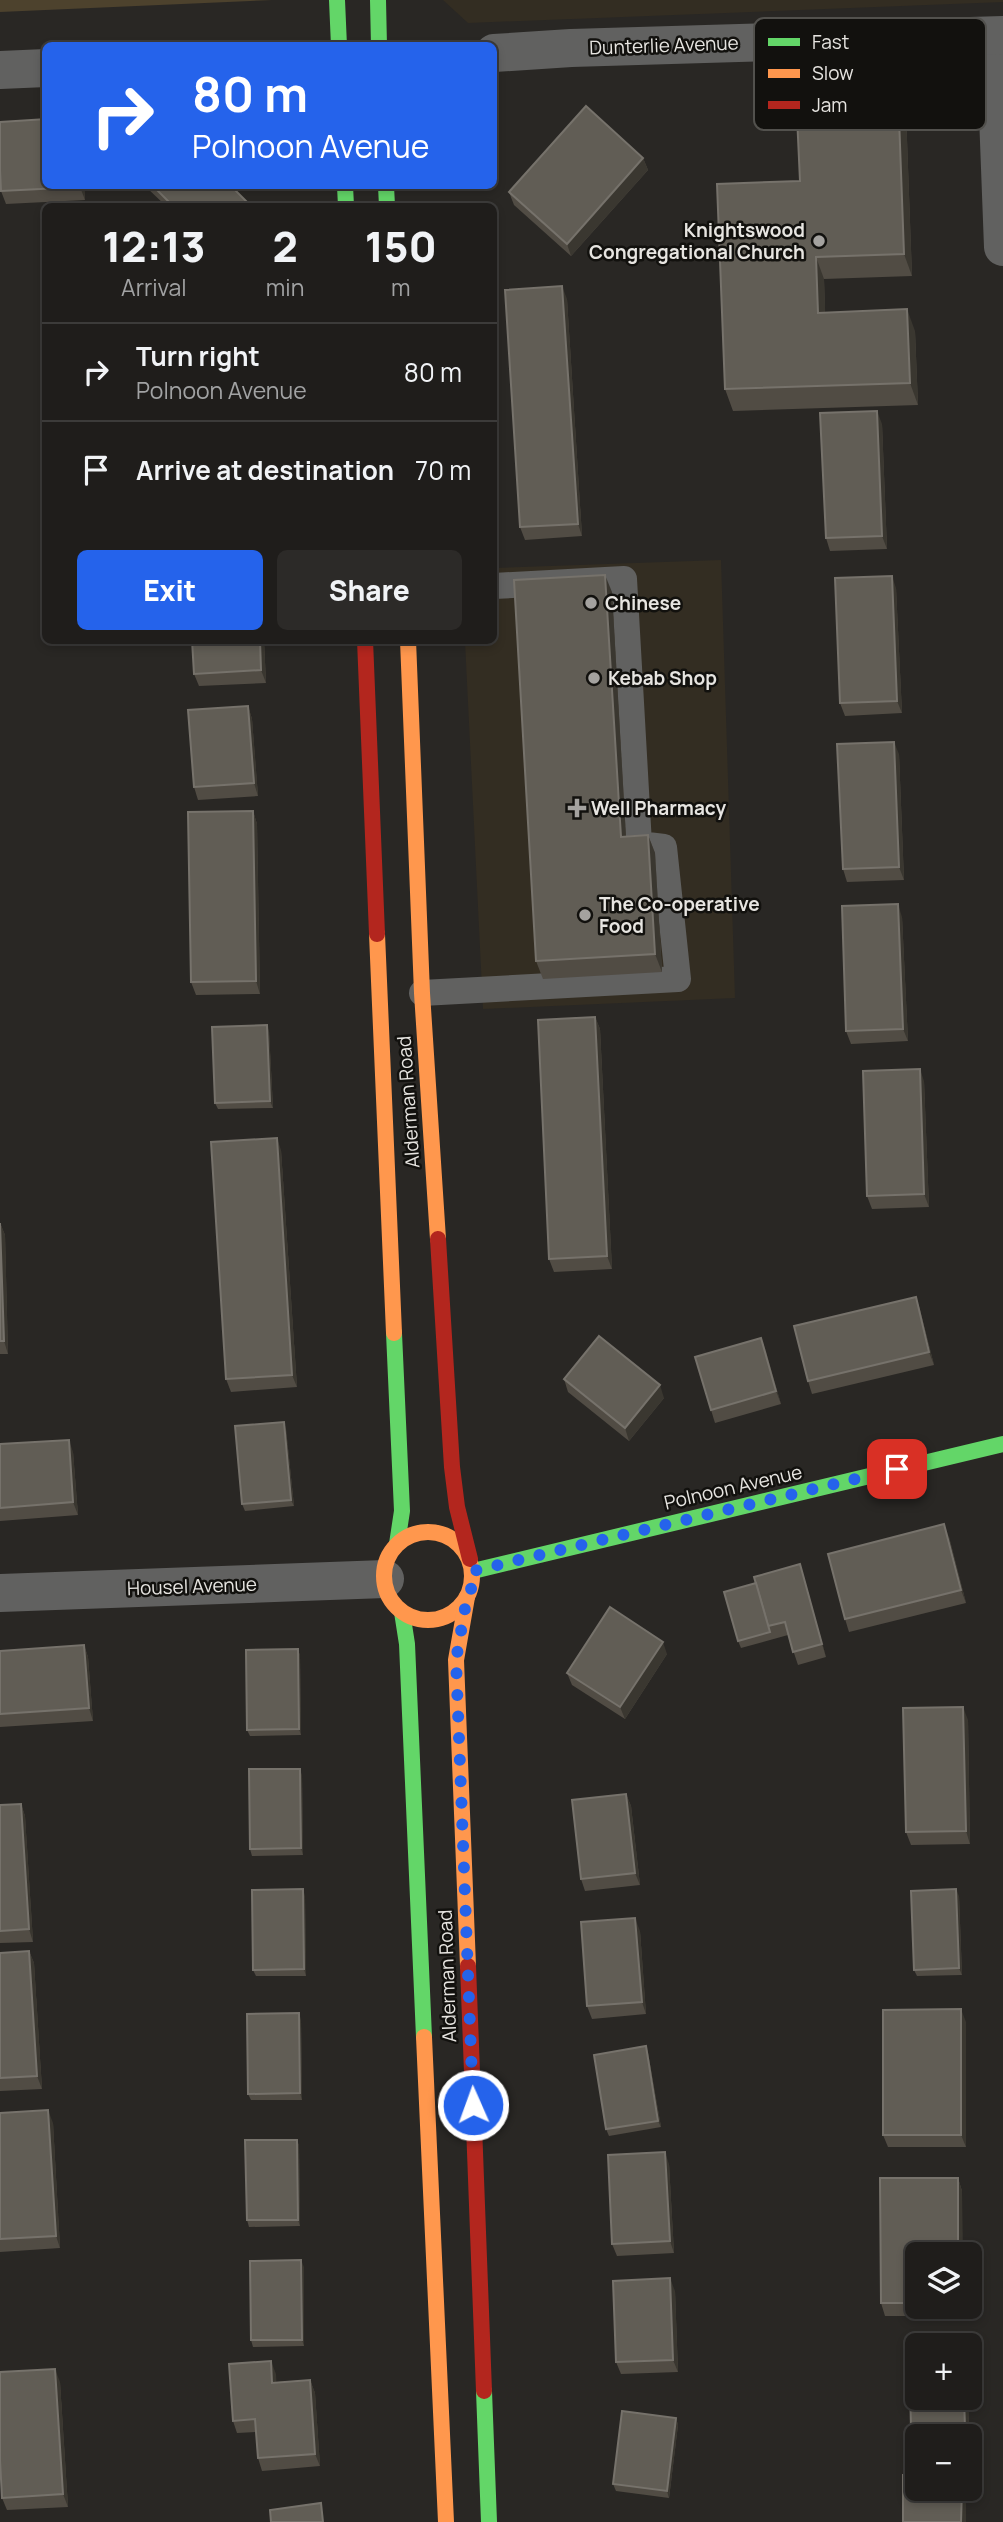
<!DOCTYPE html>
<html lang="en">
<head>
<meta charset="utf-8">
<style>
	:root { --surface:#1f1d1b; --page:#2c2a28; --text:#f1f3f6; --muted:#a1a2a3; --line:#3c3b3a; --accent:#2563eb }
	body { margin:0; font-family:Manrope,sans-serif; background:var(--page); color:var(--text); height:100vh; display:flex; flex-direction:column; font-size:26px; white-space:nowrap }
	* { box-sizing:border-box; margin:0 }
	p { font-size:23px; color:var(--muted) }
	.icon { flex:none; width:38px; height:38px; fill:none; stroke:currentColor; stroke-width:2; stroke-linecap:round; stroke-linejoin:round }
	.map { position:relative; flex:1; overflow:hidden }
	.panel { position:absolute; left:42px; top:203px; width:455px; height:441px; display:flex; flex-direction:column; background:var(--surface); border-radius:10px; box-shadow:0 4px 10px #0003,0 0 0 2px var(--line) }
	.panel>* { flex:none }
	.top-card { position:absolute; left:42px; top:42px; width:455px; height:147px; border-radius:10px; box-shadow:0 4px 10px #0003,0 0 0 2px var(--line); background:#2563eb; color:#fff; overflow:hidden }
	.tools { position:absolute; left:905px; top:2242px; display:grid; gap:14px }
	.tools a { display:grid; place-items:center; width:77px; height:77px; border-radius:10px; background:var(--surface); box-shadow:0 4px 10px #0003,0 0 0 2px var(--line); font-size:35px }
	.pin { position:absolute; display:grid; place-items:center; width:60px; height:60px; color:#fff; margin:-30px; border-radius:14px; box-shadow:0 4px 10px #0006 }
	.me { position:absolute; width:77px; margin:-38px; rotate:358deg; stroke-linejoin:round; filter:drop-shadow(0 0 5px #0008) }
	.turn { display:flex; align-items:center; gap:24px; height:147px; padding:0 35px; font-size:32px }
	.turn .icon { width:91px; height:91px; stroke-width:2.5 }
	.turn b { display:block; font-size:49px; line-height:60px }
	.eta { display:flex; justify-content:space-evenly; align-items:center; height:119px; text-align:center }
	.eta b { font-size:42px; font-weight:800; line-height:49px }
	.button { display:flex; gap:14px; margin-top:auto; padding:14px 35px }
	.button a { flex:1; height:80px; border-radius:10px; background:var(--accent); color:#fff; font-size:28px; font-weight:800; line-height:80px; text-align:center }
	.button a+a { background:var(--page); color:var(--text) }
	ul { padding:0; list-style:none }
	li { display:flex; align-items:center; gap:21px; height:98px; padding:0 35px; border-top:2px solid var(--line) }
	li div { flex:1 }
	li b { display:block; font-size:26px }
	li em { font-style:normal }
	.map>svg:first-child { display:block }
</style>
</head>
<body>
<div class="map">
<svg width="1003" height="2522" viewBox="0 0 1003 2522">
	<rect width="100%" height="100%" fill="#292724"/>
	<g fill="#332d22">
		<path d="M443 0H1003V2L468 23Z"/>
		<path d="M721 560 735 998 483 1009 465 641 494 640V568Z"/>
	</g>
	<path fill="#4d422d" d="M0 0H272L0 12Z"/>
	<g fill="none" stroke-linecap="round" stroke-linejoin="round">
		<path stroke="#616160" stroke-width="26" d="M422 993 678 979 664 847 639 844 624 579 494 586"/>
		<g stroke="#616160" stroke-width="38">
			<path d="M995 36 1003 247"/>
			<path d="M494 53 571 48 1003 35"/>
			<path d="M0 70 46 68"/>
			<path d="M0 1593 385 1579"/>
		</g>
		<g stroke="#63d668" stroke-width="16">
			<path d="M337 0 339 46"/>
			<path d="M378 0 379 46"/>
			<path d="M345 186 346 206"/>
			<path d="M386 186 387 206"/>
			<path d="M394 1333 402 1511 397 1544"/>
			<path d="M473 1571 1003 1444"/>
			<path d="M402 1612 407 1644 424 2037"/>
			<path d="M484 2391 489 2522"/>
		</g>
		<g stroke="#ff974d" stroke-width="16">
			<path d="M408 640 422 993 438 1239"/>
			<path d="M377 934 394 1333"/>
			<circle cx="428" cy="1576" r="44"/>
			<path d="M467 1597 456 1660 468 1966"/>
			<path d="M424 2037 446 2522"/>
		</g>
		<g stroke="#b3261e" stroke-width="16">
			<path d="M365 640 377 934"/>
			<path d="M438 1239 452 1467 457 1507 470 1559"/>
			<path d="M468 1966 484 2391"/>
		</g>
	</g>
	<g fill="#514c44">
		<path d="M898 90 906 112 912 276 824 279 825 312 915 331 918 405 733 411 725 389 800 181Z"/>
		<path d="M643 158 648 170 571 256 514 205 509 192Z"/>
		<path d="M46 186H84L85 200 6 204 1 191Z"/>
		<path d="M145 186H231L248 203 249 206H166Z"/>
		<path d="M567 299 582 536 525 540 520 527Z"/>
		<path d="M882 424 887 549 830 551 826 538Z"/>
		<path d="M896 588 902 713 845 716 840 703Z"/>
		<path d="M612 592 626 836 648 835 655 853 662 972 543 979 536 961Z"/>
		<path d="M264 640 266 683 199 686 194 674Z"/>
		<path d="M248 706 252 719 258 796 198 800 194 787Z"/>
		<path d="M899 754 904 880 847 882 843 869Z"/>
		<path d="M253 811 257 824 260 994 196 995 191 982Z"/>
		<path d="M902 917 908 1041 851 1044 846 1031Z"/>
		<path d="M595 1017 600 1029 612 1269 554 1272 549 1259Z"/>
		<path d="M269 1031 273 1108 218 1109 215 1103Z"/>
		<path d="M924 1081 929 1207 872 1209 867 1196Z"/>
		<path d="M281 1150 297 1387 231 1392 226 1379Z"/>
		<path d="M0 1223 5 1235 8 1354H0Z"/>
		<path d="M916 1297 920 1310 934 1365 812 1394 808 1381Z"/>
		<path d="M761 1338 781 1404 715 1423 711 1410Z"/>
		<path d="M564 1379 664 1398 629 1441 568 1392Z"/>
		<path d="M286 1429 294 1506 245 1511 242 1504Z"/>
		<path d="M0 1444 73 1452 78 1515 0 1521Z"/>
		<path d="M949 1537 966 1603 849 1632 845 1619Z"/>
		<path d="M804 1577 826 1657 798 1665 788 1635 741 1648 738 1641Z"/>
		<path d="M84 1645 88 1657 93 1721 0 1727V1651Z"/>
		<path d="M298 1649 300 1656 301 1735 250 1736 247 1730Z"/>
		<path d="M667 1654 625 1719 572 1685 567 1673Z"/>
		<path d="M968 1720 970 1844 911 1845 906 1832Z"/>
		<path d="M302 1775 303 1855 252 1856 250 1849Z"/>
		<path d="M626 1794 631 1806 640 1885 585 1891 581 1879Z"/>
		<path d="M21 1804 25 1816 33 1942 0 1943V1805Z"/>
		<path d="M305 1896 306 1976H256L253 1970Z"/>
		<path d="M959 1896 962 1975 917 1976 914 1970Z"/>
		<path d="M640 1931 646 2014 592 2019 587 2006Z"/>
		<path d="M29 1951 34 1963 42 2089 0 2091V1953Z"/>
		<path d="M301 2020 302 2100H251L248 2094Z"/>
		<path d="M966 2022V2147H888L883 2135Z"/>
		<path d="M646 2046 648 2053 661 2127 609 2136 606 2129Z"/>
		<path d="M0 2113 53 2123 60 2248 0 2252Z"/>
		<path d="M297 2140 299 2146 300 2226 249 2227 247 2220Z"/>
		<path d="M669 2164 674 2253 617 2256 612 2244Z"/>
		<path d="M958 2178 962 2191 917 2254V2306H963V2316H885L881 2303Z"/>
		<path d="M304 2267V2346L253 2347 251 2340Z"/>
		<path d="M675 2291 678 2372 621 2374 616 2362Z"/>
		<path d="M276 2374V2382L310 2380 315 2393 320 2466 262 2471 258 2458 256 2432 237 2433 233 2421Z"/>
		<path d="M60 2382 68 2507 7 2510 2 2498Z"/>
		<path d="M917 2398H968L969 2436H917V2441H916L911 2428Z"/>
		<path d="M676 2418 678 2425 669 2498 616 2491 613 2484Z"/>
	</g>
	<g fill="#3a3730">
		<path d="M898 90 906 112 912 276 904 254Z"/>
		<path d="M643 158 648 170 571 256 567 244Z"/>
		<path d="M80 186H84L85 200 80 187Z"/>
		<path d="M816 257 824 279 826 335 818 313Z"/>
		<path d="M562 286 567 299 582 536 578 524Z"/>
		<path d="M907 309 915 331 918 405 910 383Z"/>
		<path d="M877 411 882 424 887 549 882 536Z"/>
		<path d="M605 575 612 592 627 855 621 837Z"/>
		<path d="M892 576 896 588 902 713 897 701Z"/>
		<path d="M260 640H264L266 683 261 670Z"/>
		<path d="M248 706 252 719 258 796 254 783Z"/>
		<path d="M894 742 899 754 904 880 899 867Z"/>
		<path d="M253 811 257 824 260 994 256 981Z"/>
		<path d="M648 835 655 853 662 972 655 954Z"/>
		<path d="M898 904 902 917 908 1041 903 1029Z"/>
		<path d="M595 1017 600 1029 612 1269 607 1256Z"/>
		<path d="M267 1025 269 1031 273 1108 270 1101Z"/>
		<path d="M920 1069 924 1081 929 1207 924 1194Z"/>
		<path d="M277 1138 281 1150 297 1387 292 1375Z"/>
		<path d="M0 1223 5 1235 8 1354 4 1341Z"/>
		<path d="M916 1297 920 1310 934 1365 929 1352Z"/>
		<path d="M761 1338 766 1351 781 1404 776 1391Z"/>
		<path d="M660 1385 664 1398 629 1441 625 1428Z"/>
		<path d="M284 1422 286 1429 294 1506 291 1500Z"/>
		<path d="M69 1440 73 1452 78 1515 73 1502Z"/>
		<path d="M944 1524 949 1537 966 1603 961 1590Z"/>
		<path d="M800 1564 804 1577 826 1657 822 1644Z"/>
		<path d="M663 1642 667 1654 625 1719 620 1707Z"/>
		<path d="M84 1645 88 1657 93 1721 89 1708Z"/>
		<path d="M298 1649 300 1656 301 1735 299 1729Z"/>
		<path d="M963 1707 968 1720 970 1844 966 1831Z"/>
		<path d="M300 1769 302 1775 303 1855 301 1848Z"/>
		<path d="M626 1794 631 1806 640 1885 635 1873Z"/>
		<path d="M21 1804 25 1816 33 1942 29 1929Z"/>
		<path d="M303 1889 305 1896 306 1976 304 1969Z"/>
		<path d="M956 1889 959 1896 962 1975 959 1968Z"/>
		<path d="M635 1918 640 1931 646 2014 642 2002Z"/>
		<path d="M29 1951 34 1963 42 2089 37 2076Z"/>
		<path d="M961 2009 966 2022V2147L961 2135Z"/>
		<path d="M299 2013 301 2020 302 2100 300 2093Z"/>
		<path d="M646 2046 648 2053 661 2127 658 2121Z"/>
		<path d="M48 2110 53 2123 60 2248 56 2236Z"/>
		<path d="M297 2140 299 2146 300 2226 298 2220Z"/>
		<path d="M665 2152 669 2164 674 2253 670 2241Z"/>
		<path d="M958 2178 962 2191 963 2254H958Z"/>
		<path d="M301 2260 304 2267V2346L302 2340Z"/>
		<path d="M670 2278 675 2291 678 2372 673 2360Z"/>
		<path d="M959 2306H963V2316Z"/>
		<path d="M271 2361 276 2374 277 2395 272 2383Z"/>
		<path d="M55 2369 60 2382 68 2507 63 2494Z"/>
		<path d="M310 2380 315 2393 320 2466 315 2454Z"/>
		<path d="M964 2398H968L969 2436H968L965 2427Z"/>
		<path d="M676 2418 678 2425 669 2498 667 2491Z"/>
		<path d="M962 2488H966V2522H961Z"/>
	</g>
	<g fill="#615d55" stroke="#76726b" stroke-width="2">
		<path d="M898 90 904 254 816 257 818 313 907 309 910 383 725 389 717 184 800 181 796 94Z"/>
		<path d="M586 106 643 158 567 244 509 192Z"/>
		<path d="M46 119V186H80V187L1 191 0 170V122Z"/>
		<path d="M153 186H231L248 203 245 206H173Z"/>
		<path d="M562 286 578 524 520 527 505 290Z"/>
		<path d="M877 411 882 536 826 538 820 413Z"/>
		<path d="M605 575 621 837 648 835 655 954 536 961 514 580Z"/>
		<path d="M892 576 897 701 840 703 835 578Z"/>
		<path d="M192 640H260L261 670 194 674Z"/>
		<path d="M248 706 254 783 194 787 188 710Z"/>
		<path d="M894 742 899 867 843 869 837 744Z"/>
		<path d="M253 811 256 981 191 982 188 812Z"/>
		<path d="M898 904 903 1029 846 1031 842 906Z"/>
		<path d="M595 1017 607 1256 549 1259 538 1020Z"/>
		<path d="M267 1025 270 1101 215 1103 212 1027Z"/>
		<path d="M920 1069 924 1194 867 1196 863 1071Z"/>
		<path d="M277 1138 292 1375 226 1379 211 1142Z"/>
		<path d="M0 1223 4 1341H0Z"/>
		<path d="M916 1297 929 1352 808 1381 794 1326Z"/>
		<path d="M599 1336 660 1385 625 1428 564 1379Z"/>
		<path d="M761 1338 776 1391 711 1410 695 1357Z"/>
		<path d="M284 1422 291 1500 242 1504 235 1426Z"/>
		<path d="M69 1440 73 1502 0 1508V1444Z"/>
		<path d="M944 1524 961 1590 845 1619 828 1554Z"/>
		<path d="M800 1564 822 1644 793 1652 785 1622 768 1626 754 1577Z"/>
		<path d="M756 1583 770 1632 738 1641 724 1592Z"/>
		<path d="M610 1607 663 1642 620 1707 567 1673Z"/>
		<path d="M84 1645 89 1708 0 1714V1651Z"/>
		<path d="M298 1649 299 1729 247 1730 246 1650Z"/>
		<path d="M963 1707 966 1831 906 1832 903 1708Z"/>
		<path d="M249 1769H300L301 1848 250 1849Z"/>
		<path d="M626 1794 635 1873 581 1879 572 1800Z"/>
		<path d="M21 1804 29 1929 0 1931V1805Z"/>
		<path d="M303 1889 304 1969 253 1970 252 1890Z"/>
		<path d="M956 1889 959 1968 914 1970 911 1891Z"/>
		<path d="M635 1918 642 2002 587 2006 581 1922Z"/>
		<path d="M29 1951 37 2076 0 2078V1953Z"/>
		<path d="M961 2009V2135H883V2010Z"/>
		<path d="M299 2013 300 2093 248 2094 247 2014Z"/>
		<path d="M646 2046 658 2121 606 2129 594 2055Z"/>
		<path d="M48 2110 56 2236 0 2239V2113Z"/>
		<path d="M245 2140H297L298 2220H247Z"/>
		<path d="M665 2152 670 2241 612 2244 608 2155Z"/>
		<path d="M880 2178H958V2254H917V2303H881Z"/>
		<path d="M301 2260 302 2340H251L250 2261Z"/>
		<path d="M670 2278 673 2360 616 2362 613 2281Z"/>
		<path d="M909 2346H917V2398H964L965 2427 911 2428Z"/>
		<path d="M271 2361 272 2383 310 2380 315 2454 258 2458 255 2419 233 2421 229 2364Z"/>
		<path d="M55 2369 63 2494 2 2498 0 2460V2372Z"/>
		<path d="M622 2411 676 2418 667 2491 613 2484Z"/>
		<path d="M903 2475 917 2476V2488H962L961 2522H903Z"/>
		<path d="M321 2503 323 2522H271L270 2510Z"/>
	</g>
	<g fill="none" stroke-linecap="round" stroke-linejoin="round">
		<path stroke="#2563eb" stroke-width="12" stroke-dasharray="0 21.6" d="M473 2105 456 1660 467 1597 472 1587 473 1571 897 1469"/>
	</g>
	<g fill="#a4a29f" stroke="#12110e" stroke-width="2.5">
		<circle cx="819" cy="241" r="7"/>
		<circle cx="591" cy="603" r="7"/>
		<circle cx="594" cy="678" r="7"/>
		<path d="M573.5 797.5h7v7h7v7h-7v7h-7v-7h-7v-7h7z"/>
		<circle cx="585" cy="915" r="7"/>
	</g>
	<g text-anchor="middle" stroke-width="5" stroke-linejoin="round" paint-order="stroke">
		<g font-size="19" fill="#e7e5e1" stroke="#12110e">
			<text transform="translate(664 45) rotate(-2)" y="7">Dunterlie Avenue</text>
			<text transform="translate(408 1102) rotate(-94)" y="7">Alderman Road</text>
			<text transform="translate(733 1487) rotate(-13)" y="7">Polnoon Avenue</text>
			<text transform="translate(192 1586) rotate(-2)" y="7">Housel Avenue</text>
			<text transform="translate(447 1976) rotate(-92)" y="7">Alderman Road</text>
		</g>
		<g font-size="19" font-weight="bold" fill="#e7e5e1" stroke="#12110e" text-anchor="start">
			<text x="805" y="237" text-anchor="end">Knightswood<tspan x="805" dy="22">Congregational Church</tspan></text>
			<text x="605" y="610">Chinese</text>
			<text x="608" y="685">Kebab Shop</text>
			<text x="591" y="815">Well Pharmacy</text>
			<text x="599" y="911">The Co-operative<tspan x="599" dy="22">Food</tspan></text>
		</g>
	</g>
	<rect x="754" y="18" width="232" height="112" rx="10" fill="#12110e" stroke="#52514d" stroke-width="2"/>
	<rect x="768" y="38" width="32" height="8" fill="#63d668"/>
	<rect x="768" y="69" width="32" height="9" fill="#ff974d"/>
	<rect x="768" y="101" width="32" height="8" fill="#b3261e"/>
	<g font-size="19" fill="#e7e5e1">
		<text x="812" y="49">Fast</text>
		<text x="812" y="80">Slow</text>
		<text x="812" y="112">Jam</text>
	</g>
</svg>
<div class="tools">
<a><svg class="icon" aria-label="layers" viewBox="0 0 24 24"><path d="M12 4l9 5-9 5-9-5zM3 14l9 5 9-5"/></svg></a>
<a>+</a>
<a>−</a>
</div>
<div class="pin" style="left:897px;top:1469px;background:#d93025"><svg class="icon" aria-label="arrive" viewBox="0 0 24 24"><path d="M6 21V4h12l-3 4 3 4H6"/></svg></div>
<svg class="me" style="left:473px;top:2105px" viewBox="-20 -20 40 40"><circle r="17" fill="#2563eb" stroke="#fff" stroke-width="3"/><path d="M0-11L8 9 0 5-8 9z" fill="#fff"/></svg>
<div class="top-card">
<div class="turn"><svg class="icon" aria-label="right" viewBox="0 0 24 24"><path d="M7 20v-9h11M14 6l5 5-5 5"/></svg><div><b>80 m</b>Polnoon Avenue</div></div>
</div>
<section class="panel">
<div class="eta">
<div><b>12:13</b><p>Arrival</p></div>
<div><b>2</b><p>min</p></div>
<div><b>150</b><p>m</p></div>
</div>
<ul>
<li><svg class="icon" aria-label="right" viewBox="0 0 24 24"><path d="M7 20v-9h11M14 6l5 5-5 5"/></svg><div><b>Turn right</b><p>Polnoon Avenue</p></div><em>80 m</em></li>
<li><svg class="icon" aria-label="arrive" viewBox="0 0 24 24"><path d="M6 21V4h12l-3 4 3 4H6"/></svg><div><b>Arrive at destination</b></div><em>70 m</em></li>
</ul>
<div class="button"><a>Exit</a><a>Share</a></div>
</section>
</div>
</body>
</html>
